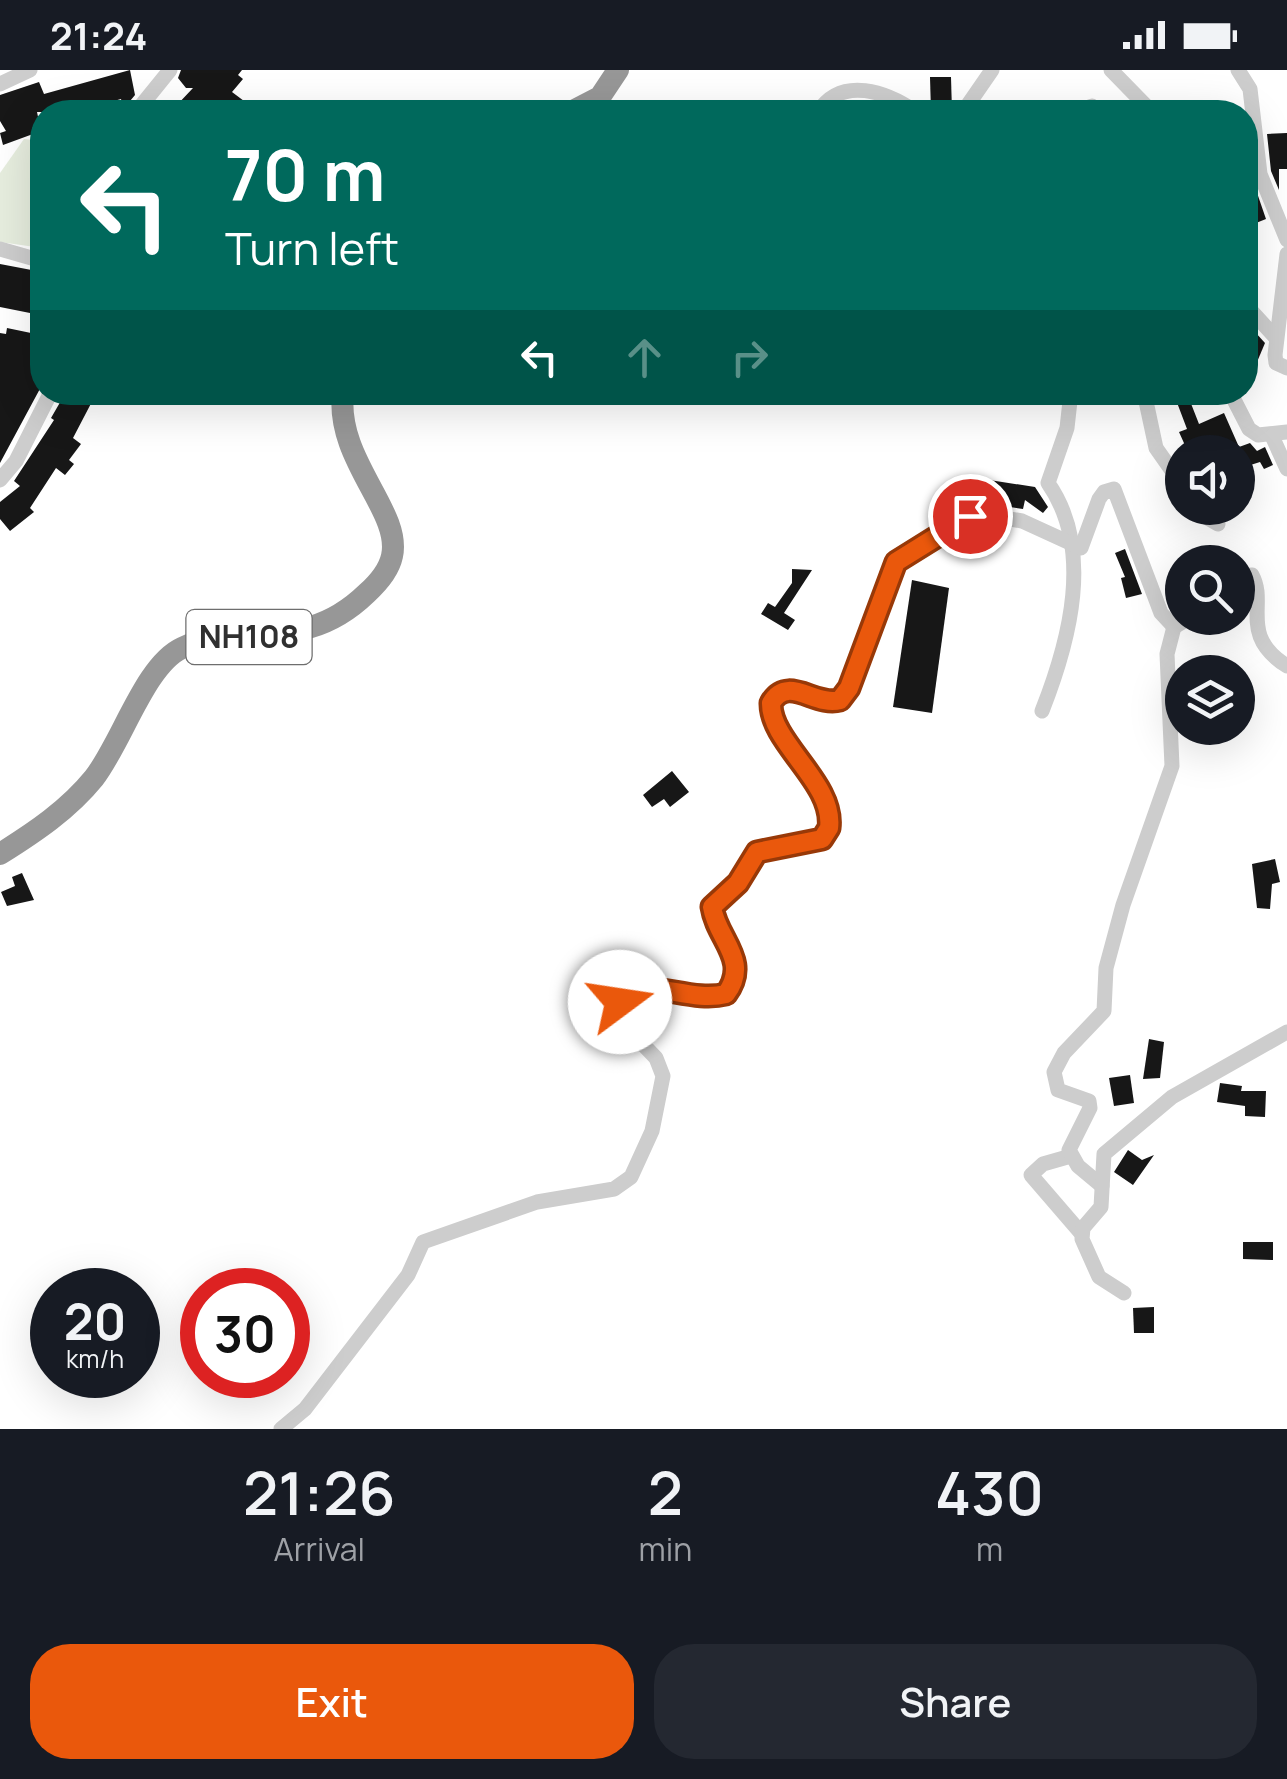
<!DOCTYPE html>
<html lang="en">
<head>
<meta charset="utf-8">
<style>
	:root { --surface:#171b24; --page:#242831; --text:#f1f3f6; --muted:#9ea1a6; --accent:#ea580c }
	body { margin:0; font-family:Manrope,sans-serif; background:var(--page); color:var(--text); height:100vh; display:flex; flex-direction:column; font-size:38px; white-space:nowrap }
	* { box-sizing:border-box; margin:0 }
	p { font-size:32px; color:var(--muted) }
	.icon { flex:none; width:55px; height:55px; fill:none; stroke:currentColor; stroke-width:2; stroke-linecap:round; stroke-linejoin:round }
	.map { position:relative; height:1359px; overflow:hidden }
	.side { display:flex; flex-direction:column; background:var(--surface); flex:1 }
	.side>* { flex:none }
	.hud { position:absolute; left:30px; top:30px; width:1228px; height:305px; border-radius:40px; box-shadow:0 10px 40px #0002; background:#00695c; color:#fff; overflow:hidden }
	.fabs { position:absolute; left:1165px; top:365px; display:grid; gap:20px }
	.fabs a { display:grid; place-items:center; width:90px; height:90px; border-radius:50%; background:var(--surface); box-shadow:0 10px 40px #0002; font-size:50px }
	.speed { position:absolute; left:30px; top:1198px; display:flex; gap:20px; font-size:50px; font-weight:700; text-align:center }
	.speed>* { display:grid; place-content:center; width:130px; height:130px; border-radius:50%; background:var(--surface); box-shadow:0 10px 40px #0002; line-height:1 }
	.speed small { font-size:25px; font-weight:400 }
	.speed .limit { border:15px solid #d22; background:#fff; color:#111 }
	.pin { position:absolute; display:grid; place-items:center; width:85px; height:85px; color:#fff; margin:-42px; border:5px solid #fff; border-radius:50%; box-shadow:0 2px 10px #0007 }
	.me { position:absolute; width:110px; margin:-55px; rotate:76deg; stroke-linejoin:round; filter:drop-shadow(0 0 8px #0008) }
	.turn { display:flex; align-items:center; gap:35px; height:210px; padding:0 30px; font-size:45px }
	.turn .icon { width:130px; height:130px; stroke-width:2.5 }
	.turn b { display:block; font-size:70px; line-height:85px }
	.lanes { display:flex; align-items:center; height:95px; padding:0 30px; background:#0003; justify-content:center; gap:50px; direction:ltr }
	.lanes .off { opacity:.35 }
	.eta { display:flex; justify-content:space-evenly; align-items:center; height:170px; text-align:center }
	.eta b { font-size:60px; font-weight:600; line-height:70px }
	.button { display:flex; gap:20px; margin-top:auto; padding:20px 30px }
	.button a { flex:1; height:115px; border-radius:40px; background:var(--accent); color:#fff; font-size:40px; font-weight:600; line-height:115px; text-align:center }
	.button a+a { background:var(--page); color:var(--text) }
	.status { display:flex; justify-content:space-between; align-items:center; height:70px; padding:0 50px; background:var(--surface); direction:ltr }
	.status svg { height:28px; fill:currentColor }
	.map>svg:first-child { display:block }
</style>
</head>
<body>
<div class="status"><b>21:24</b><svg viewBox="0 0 49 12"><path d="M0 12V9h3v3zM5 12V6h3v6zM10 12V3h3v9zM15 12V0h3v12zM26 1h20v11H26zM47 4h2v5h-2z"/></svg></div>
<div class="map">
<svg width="1287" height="1359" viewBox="0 0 1287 1359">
	<rect width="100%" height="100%" fill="#fff"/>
	<path fill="#e6edde" d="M24 69 42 71V178L0 172V103Z"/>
	<g fill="#171717">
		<path d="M130 0 135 25 130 31 122 33 121 29 74 42H37L40 56 32 58 33 64 3 75 0 63 6 61 0 51V25L39 12 44 24Z"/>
		<path d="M181 0H242L238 5 243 9 232 22 248 34 242 42H187L176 36 193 18H186L178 8Z"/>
		<path d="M930 7H951L952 42H931Z"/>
		<path d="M1287 63V99H1279V120L1271 101 1267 64Z"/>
		<path d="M1245 88 1266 149 1251 155 1245 141Z"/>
		<path d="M0 194 42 202V315L0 393V263L6 264 7 258 31 263 30 243 0 237Z"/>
		<path d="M1245 251 1265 273 1257 292 1245 281Z"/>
		<path d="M66 322H97L73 368 81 374 69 390 74 394 65 405 56 398 30 438 34 442 10 461 0 449V432L20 416 14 411 54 350 51 348Z"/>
		<path d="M1173 322H1210L1190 331 1199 354 1224 343 1239 377 1250 373 1257 381 1265 377 1273 395 1264 399 1260 392 1241 398 1250 418 1238 424V382H1188L1179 362 1187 359Z"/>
		<path d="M983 409 1035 417 1048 437 1043 443 1025 430 1023 439 978 432Z"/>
		<path d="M1125 479 1142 524 1126 528 1121 508 1125 507 1115 483Z"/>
		<path d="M792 499 812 500 784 543 795 550 788 560 761 544 768 533 775 537 792 513Z"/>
		<path d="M912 510 949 518 932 643 893 637Z"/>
		<path d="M672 701 689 722 670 737 664 729 652 737 643 725Z"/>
		<path d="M1275 789 1280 812 1272 814 1270 839 1257 838 1252 794Z"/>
		<path d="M22 803 34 830 7 836 1 822 15 816 12 807Z"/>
		<path d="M1149 969 1164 972 1160 1008 1143 1009Z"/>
		<path d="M1130 1005 1134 1033 1114 1036 1109 1008Z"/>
		<path d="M1220 1013 1242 1016 1241 1021H1266L1265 1047 1245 1046V1036L1217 1032Z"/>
		<path d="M1128 1080 1142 1090 1154 1085 1133 1115 1114 1102Z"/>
		<path d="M1243 1172H1273V1190L1243 1189Z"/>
		<path d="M1154 1237V1263H1134L1133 1238Z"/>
	</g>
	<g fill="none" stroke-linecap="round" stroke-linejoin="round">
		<g stroke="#cdcdcd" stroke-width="15">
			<path d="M1111 0 1152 42"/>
			<path d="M1238 0 1250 19 1260 104 1287 170"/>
			<path d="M0 14 30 0"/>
			<path d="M136 42 170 0"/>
			<path d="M818 42C842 5 887 22 916 42"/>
			<path d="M963 42 992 0"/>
			<path d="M1074 42 1092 36 1095 42"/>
			<path d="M0 179 42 191"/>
			<path d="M1287 184 1275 285 1276 293 1287 298"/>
			<path d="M1245 234 1276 268"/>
			<path d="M1144 322 1156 378 1182 415"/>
			<path d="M1230 322 1249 359 1258 365 1287 362"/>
			<path d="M1272 366 1287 399"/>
			<path d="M0 410 16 391 51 322"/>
			<path d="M1190 438 1218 454"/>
			<path d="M1238 507 1252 505C1268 534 1238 565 1287 596"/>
			<path d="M1042 641C1070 570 1094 479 1048 413L1067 358 1071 322"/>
			<path d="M1071 1086 1043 1094 1031 1105 1081 1163"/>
			<path d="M1102 1116 1078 1096 1069 1080 1090 1038 1089 1031 1058 1020 1054 1002 1064 983 1104 941 1106 898 1123 835 1172 696 1167 584 1174 557"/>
			<path d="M1124 1223 1099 1207 1082 1169 1083 1158 1101 1137 1104 1084 1172 1027 1287 962"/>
			<path d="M281 1359 305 1339 408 1205 423 1172 537 1132 614 1119 631 1107 652 1061 663 1006 656 988 634 965 619 926C645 899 705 950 731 916L737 895 712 837 738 813 757 782 822 769 829 757C834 716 758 657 776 625L796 619C812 628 830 641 846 624L891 501 909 481 959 451 981 444 1022 451 1081 478 1099 429 1104 422 1114 419 1161 543 1174 557 1189 548"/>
		</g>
		<g stroke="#979797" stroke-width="22">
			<path d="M571 42 600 27 618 0"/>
			<path d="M0 784C35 762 68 740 94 708 122 672 145 595 182 578 246 547 301 587 367 523 378 513 389 500 392 486 402 441 335 390 343 322"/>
		</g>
	</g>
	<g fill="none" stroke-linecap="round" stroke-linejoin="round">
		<g stroke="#983908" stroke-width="25">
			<path id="route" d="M620 932 621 922C651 909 692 933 726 924 751 890 717 870 712 837L738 813 757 782 822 769 829 758C835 713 770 673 771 633 788 604 815 637 840 630L849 618 896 492 970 446"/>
		</g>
		<use href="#route" stroke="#ea580c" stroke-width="18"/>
	</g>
	<g text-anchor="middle" stroke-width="10" stroke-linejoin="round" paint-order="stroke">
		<rect fill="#fff" stroke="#6e6e6e" stroke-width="2.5" x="186.5" y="540" width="125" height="54" rx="8"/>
		<g font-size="32" font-weight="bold" fill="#303030">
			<text x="249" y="578">NH108</text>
		</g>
	</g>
</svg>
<div class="fabs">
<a><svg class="icon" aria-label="sound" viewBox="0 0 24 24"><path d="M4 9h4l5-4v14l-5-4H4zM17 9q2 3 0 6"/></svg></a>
<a><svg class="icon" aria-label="search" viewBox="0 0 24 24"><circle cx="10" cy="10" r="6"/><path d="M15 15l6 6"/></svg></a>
<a><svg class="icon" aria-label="layers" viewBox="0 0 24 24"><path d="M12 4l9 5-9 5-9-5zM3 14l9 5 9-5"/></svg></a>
</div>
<div class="speed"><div>20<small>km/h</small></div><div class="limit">30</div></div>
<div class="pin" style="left:970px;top:446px;background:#d93025"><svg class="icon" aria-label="arrive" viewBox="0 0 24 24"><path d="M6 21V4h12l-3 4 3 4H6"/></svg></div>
<svg class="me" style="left:620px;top:932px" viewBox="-20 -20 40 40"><circle r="19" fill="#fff"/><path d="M0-13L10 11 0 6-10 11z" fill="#ea580c"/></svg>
<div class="hud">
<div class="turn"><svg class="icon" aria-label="left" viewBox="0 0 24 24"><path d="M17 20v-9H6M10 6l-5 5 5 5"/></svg><div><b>70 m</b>Turn left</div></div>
<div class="lanes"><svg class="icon" aria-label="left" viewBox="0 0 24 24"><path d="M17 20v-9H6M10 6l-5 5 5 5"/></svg><svg class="icon off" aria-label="ahead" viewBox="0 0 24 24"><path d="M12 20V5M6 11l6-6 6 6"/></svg><svg class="icon off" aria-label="right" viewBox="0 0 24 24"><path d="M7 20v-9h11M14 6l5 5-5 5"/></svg></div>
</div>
</div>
<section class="side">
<div class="eta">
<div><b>21:26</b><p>Arrival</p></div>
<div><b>2</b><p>min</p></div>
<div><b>430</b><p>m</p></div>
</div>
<div class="button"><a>Exit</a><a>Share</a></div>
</section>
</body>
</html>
